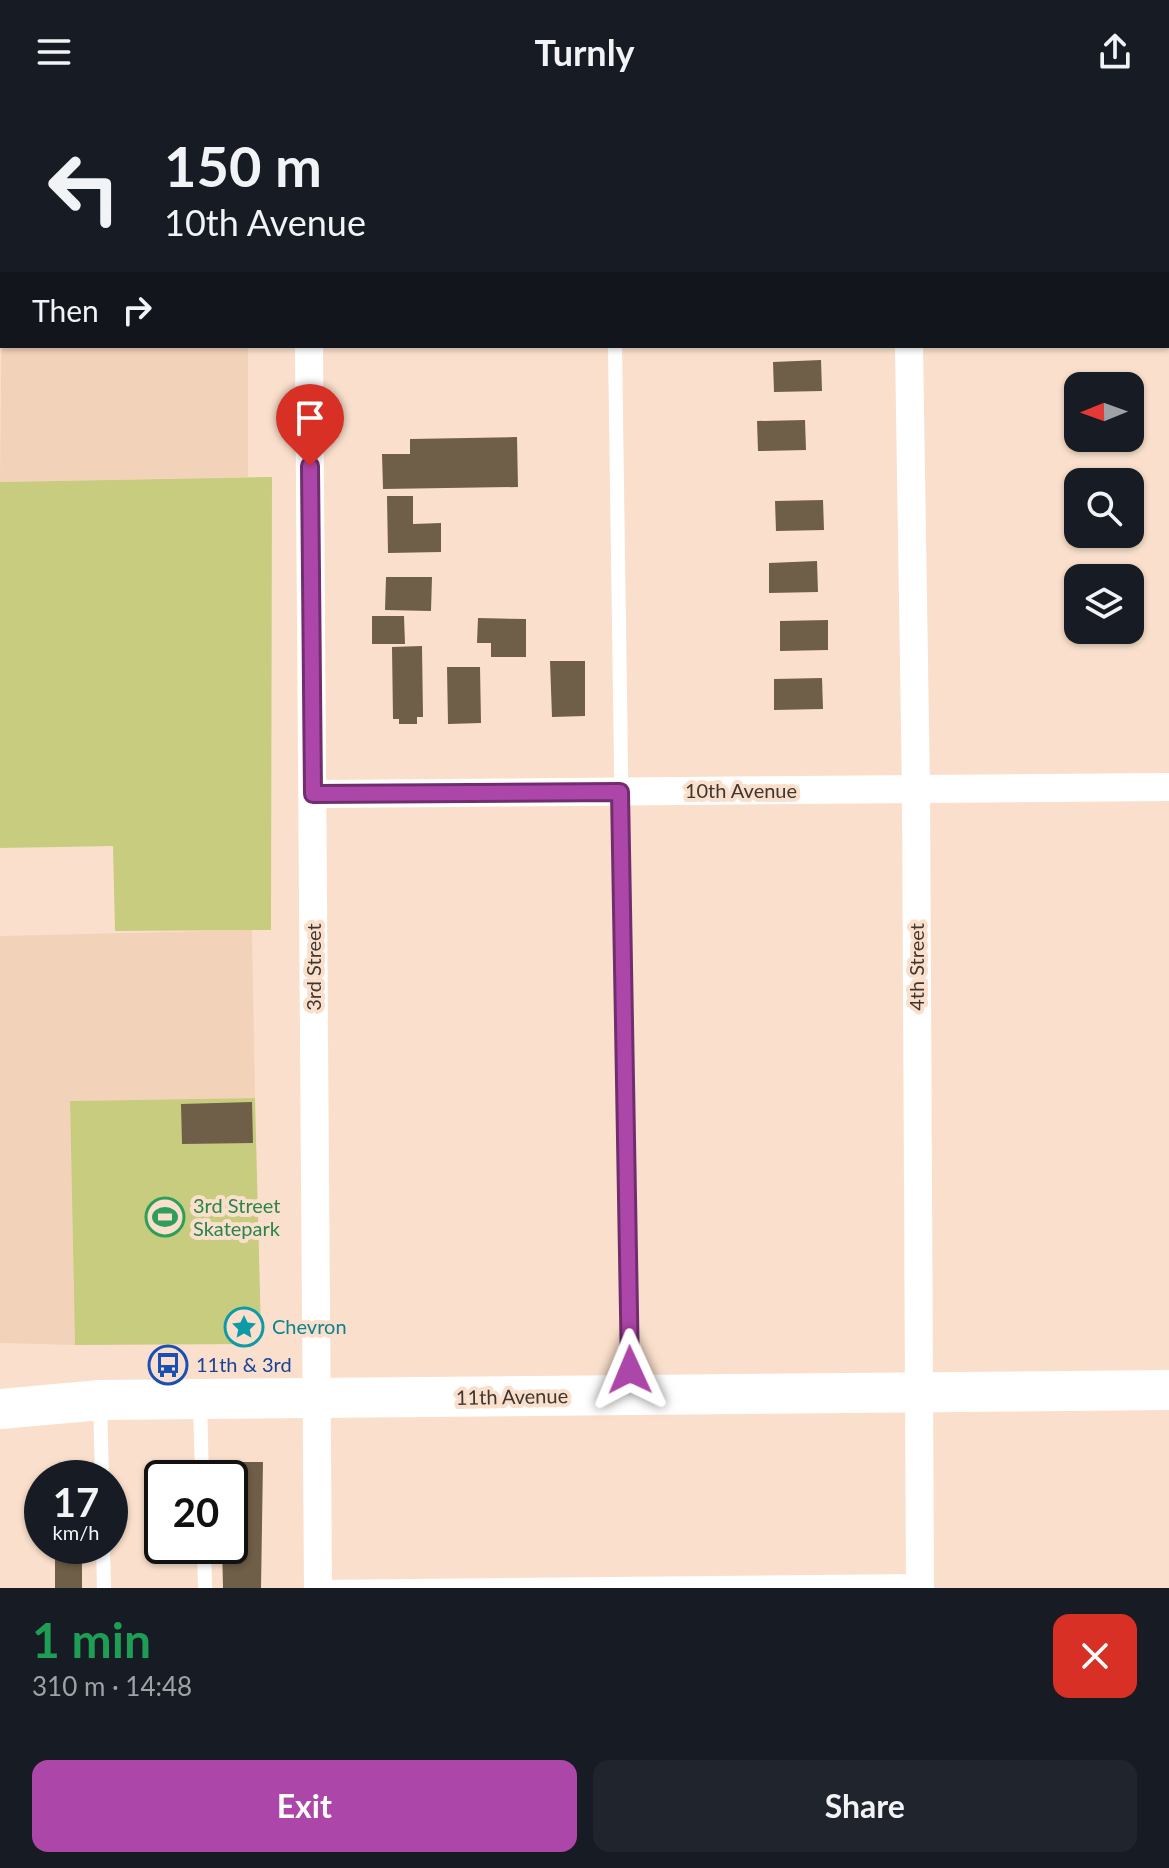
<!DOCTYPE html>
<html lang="en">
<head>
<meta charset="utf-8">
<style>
	:root { --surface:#171b24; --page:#20242c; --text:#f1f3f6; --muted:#9ea1a6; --accent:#ad46a9 }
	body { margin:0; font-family:Lato,sans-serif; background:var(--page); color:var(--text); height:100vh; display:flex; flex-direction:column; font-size:30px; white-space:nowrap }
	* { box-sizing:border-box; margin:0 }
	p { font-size:26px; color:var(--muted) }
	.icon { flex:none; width:44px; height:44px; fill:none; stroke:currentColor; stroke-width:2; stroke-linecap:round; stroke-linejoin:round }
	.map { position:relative; height:1484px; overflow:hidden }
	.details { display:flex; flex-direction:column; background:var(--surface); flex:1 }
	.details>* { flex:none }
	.guide { position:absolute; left:0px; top:0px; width:1170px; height:244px; box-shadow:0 2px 6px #0004; background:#171b24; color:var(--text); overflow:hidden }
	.needle { width:52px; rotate:269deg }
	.controls { position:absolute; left:1064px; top:268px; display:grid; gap:16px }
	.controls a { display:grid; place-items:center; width:80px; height:80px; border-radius:16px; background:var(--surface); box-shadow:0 2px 6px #0004; font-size:40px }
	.speed { position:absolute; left:24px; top:1356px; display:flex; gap:16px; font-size:40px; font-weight:700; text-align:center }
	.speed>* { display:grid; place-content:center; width:104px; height:104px; border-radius:50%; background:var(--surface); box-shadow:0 2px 6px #0004; line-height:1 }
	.speed small { font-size:20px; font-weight:400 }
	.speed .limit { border:4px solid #111; border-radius:12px; background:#fff; color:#111 }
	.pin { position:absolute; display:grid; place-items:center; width:68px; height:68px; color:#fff; margin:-82px -34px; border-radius:50% 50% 50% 0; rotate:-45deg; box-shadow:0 0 8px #0007 }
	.pin .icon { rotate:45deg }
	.me { position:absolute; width:88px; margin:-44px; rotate:359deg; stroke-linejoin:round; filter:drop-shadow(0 0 6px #0008) }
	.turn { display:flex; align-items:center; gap:28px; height:168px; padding:0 32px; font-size:36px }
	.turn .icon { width:104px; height:104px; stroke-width:2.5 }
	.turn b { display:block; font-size:56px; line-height:68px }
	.then { display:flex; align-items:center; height:76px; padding:0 32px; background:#0003; gap:16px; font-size:30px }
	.round { display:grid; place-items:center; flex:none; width:84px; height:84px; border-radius:16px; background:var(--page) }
	.overview { display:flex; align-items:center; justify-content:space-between; height:136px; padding:0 32px }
	h1 { font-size:48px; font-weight:700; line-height:60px; color:#1e9e55 }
	.button { display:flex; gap:16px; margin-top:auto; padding:16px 32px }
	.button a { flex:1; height:92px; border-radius:16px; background:var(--accent); color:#fff; font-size:32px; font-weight:700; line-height:92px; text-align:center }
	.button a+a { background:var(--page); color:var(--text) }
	header { display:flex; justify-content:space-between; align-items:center; height:104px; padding:0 32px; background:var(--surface); font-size:36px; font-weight:700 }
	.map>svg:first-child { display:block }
</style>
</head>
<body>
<header><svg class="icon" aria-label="menu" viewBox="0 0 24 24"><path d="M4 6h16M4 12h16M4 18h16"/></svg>Turnly<svg class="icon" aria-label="share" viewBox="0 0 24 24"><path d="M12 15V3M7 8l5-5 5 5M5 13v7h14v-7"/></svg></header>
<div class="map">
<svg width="1169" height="1484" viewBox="0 0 1169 1484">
	<rect width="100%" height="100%" fill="#fae0cc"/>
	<g fill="#f3d2ba">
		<path d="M0 0H254L2 2 0 30Z"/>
		<path d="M2 179V242H248V373L0 378Z"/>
		<path d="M252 826 255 994 70 997 75 1241 0 1239V832Z"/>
	</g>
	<g fill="#c8cc7f">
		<path d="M272 373 271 826 115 827 113 742 0 744V378Z"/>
		<path d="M255 994 261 1228 250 1240 75 1241 70 997Z"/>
	</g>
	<g fill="#6f5e48">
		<path d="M821 256 822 287 774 288 773 258Z"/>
		<path d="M805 316 806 346 758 347 757 317Z"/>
		<path d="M517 333 518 383 383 385 382 350H410V335Z"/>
		<path d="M387 392H413V420L441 419V448L388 449Z"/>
		<path d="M823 396 824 426 776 427 775 397Z"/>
		<path d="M817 457 818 488 769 489V459Z"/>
		<path d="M386 473H432L431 507 385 506Z"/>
		<path d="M372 512H404L405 540H372Z"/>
		<path d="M478 514 526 515V553H491V539H477Z"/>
		<path d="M828 516V546L780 547V517Z"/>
		<path d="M422 542 423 613H417V620H399V615H393L392 543Z"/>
		<path d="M550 557H585V612L552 613Z"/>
		<path d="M447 563H480L481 619 448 620Z"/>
		<path d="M822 574 823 605 774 606V575Z"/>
		<path d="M252 998 253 1039 182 1040 181 1000Z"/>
		<path d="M219 1358H263L261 1484H223L222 1442H230V1374H219Z"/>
		<rect x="55" y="1442" width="27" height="42"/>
	</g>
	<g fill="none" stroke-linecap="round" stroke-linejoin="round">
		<path stroke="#af9b8c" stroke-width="5" stroke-dasharray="6 6" stroke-linecap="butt" d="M0 41H2"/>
		<g stroke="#fff" stroke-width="14">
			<path d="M613 0V2"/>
			<path d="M615 242 630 1287"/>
			<path d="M100 1298 102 1374"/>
			<path d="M200 1298 202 1374"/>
			<path d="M103 1442 104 1484"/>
			<path d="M204 1442 205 1484"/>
			<path d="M318 1483 920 1477"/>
		</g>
		<g stroke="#fff" stroke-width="28">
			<path d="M307 0V2"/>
			<path d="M906 0V2"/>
			<path d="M309 242 318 1484"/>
			<path d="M909 242 916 686 920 1484"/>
			<path d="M313 690 1169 683"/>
		</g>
		<g stroke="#fff" stroke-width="34">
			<path d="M1168 81H1169"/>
			<path d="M0 91H2"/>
		</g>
		<path stroke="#fff" stroke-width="40" d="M0 1305 100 1296 1169 1286"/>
	</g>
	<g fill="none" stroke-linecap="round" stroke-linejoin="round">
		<g stroke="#702e6e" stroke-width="20">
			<path id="route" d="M310 362 313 690 620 688 630 1266"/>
		</g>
		<use href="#route" stroke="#ad46a9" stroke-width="14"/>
	</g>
	<defs>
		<g id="stadium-ring" transform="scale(2)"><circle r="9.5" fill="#fae0cc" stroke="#2e9e5b" stroke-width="1.5"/><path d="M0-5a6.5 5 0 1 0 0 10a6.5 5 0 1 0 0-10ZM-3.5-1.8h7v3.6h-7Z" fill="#2e9e5b"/></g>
		<g id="sight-ring" transform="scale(2)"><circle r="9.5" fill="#fae0cc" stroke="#0f9aa8" stroke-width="1.5"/><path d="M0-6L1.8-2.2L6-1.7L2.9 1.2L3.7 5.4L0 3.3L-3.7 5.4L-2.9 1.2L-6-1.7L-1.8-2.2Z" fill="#0f9aa8"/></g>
		<g id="bus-ring" transform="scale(2)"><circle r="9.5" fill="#fae0cc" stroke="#1a4fb4" stroke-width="1.5"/><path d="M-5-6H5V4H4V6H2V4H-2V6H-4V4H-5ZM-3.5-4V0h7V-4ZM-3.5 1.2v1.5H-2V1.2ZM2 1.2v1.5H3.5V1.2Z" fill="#1a4fb4"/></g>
	</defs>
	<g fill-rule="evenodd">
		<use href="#stadium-ring" x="165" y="1113"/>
		<use href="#sight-ring" x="244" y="1223"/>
		<use href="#bus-ring" x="168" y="1261"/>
	</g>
	<g text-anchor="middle" stroke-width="8" stroke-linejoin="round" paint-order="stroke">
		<g font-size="20" fill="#41362f" stroke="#fae0cc">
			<text x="741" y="694">10th Avenue</text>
			<text transform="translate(314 863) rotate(-90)" y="7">3rd Street</text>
			<text transform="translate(917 863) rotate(-90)" y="7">4th Street</text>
			<text transform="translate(512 1293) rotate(-1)" y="7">11th Avenue</text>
		</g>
		<g font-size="20" fill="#27864d" stroke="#fae0cc" text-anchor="start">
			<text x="193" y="1109">3rd Street<tspan x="193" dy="23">Skatepark</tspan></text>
		</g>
		<g font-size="20" fill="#0d838f" stroke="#fae0cc" text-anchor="start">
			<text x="272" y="1230">Chevron</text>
		</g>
		<g font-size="20" fill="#164399" stroke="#fae0cc" text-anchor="start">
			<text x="196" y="1268">11th &amp; 3rd</text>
		</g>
	</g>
</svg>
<div class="controls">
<a><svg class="needle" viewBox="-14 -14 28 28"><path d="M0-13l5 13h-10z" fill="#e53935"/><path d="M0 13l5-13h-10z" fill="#9ea1a6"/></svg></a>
<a><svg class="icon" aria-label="search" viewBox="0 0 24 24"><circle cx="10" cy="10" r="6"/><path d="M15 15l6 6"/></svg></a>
<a><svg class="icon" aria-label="layers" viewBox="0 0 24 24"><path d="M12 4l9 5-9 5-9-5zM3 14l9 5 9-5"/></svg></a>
</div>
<div class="speed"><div>17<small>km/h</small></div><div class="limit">20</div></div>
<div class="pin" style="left:310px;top:362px;background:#d93025"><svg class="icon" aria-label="arrive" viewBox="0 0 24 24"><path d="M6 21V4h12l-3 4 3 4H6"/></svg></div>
<svg class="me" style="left:630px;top:1266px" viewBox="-20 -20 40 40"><path d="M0-17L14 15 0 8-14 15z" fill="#ad46a9" stroke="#fff" stroke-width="4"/></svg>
<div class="guide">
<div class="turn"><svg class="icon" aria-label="left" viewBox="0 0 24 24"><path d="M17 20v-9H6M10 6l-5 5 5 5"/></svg><div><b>150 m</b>10th Avenue</div></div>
<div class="then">Then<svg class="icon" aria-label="right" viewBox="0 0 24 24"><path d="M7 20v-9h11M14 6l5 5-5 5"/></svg></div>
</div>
</div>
<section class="details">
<div class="overview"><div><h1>1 min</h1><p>310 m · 14:48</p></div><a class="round" style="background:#d93025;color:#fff"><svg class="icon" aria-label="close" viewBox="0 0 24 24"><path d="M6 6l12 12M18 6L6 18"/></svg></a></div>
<div class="button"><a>Exit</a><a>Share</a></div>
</section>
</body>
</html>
